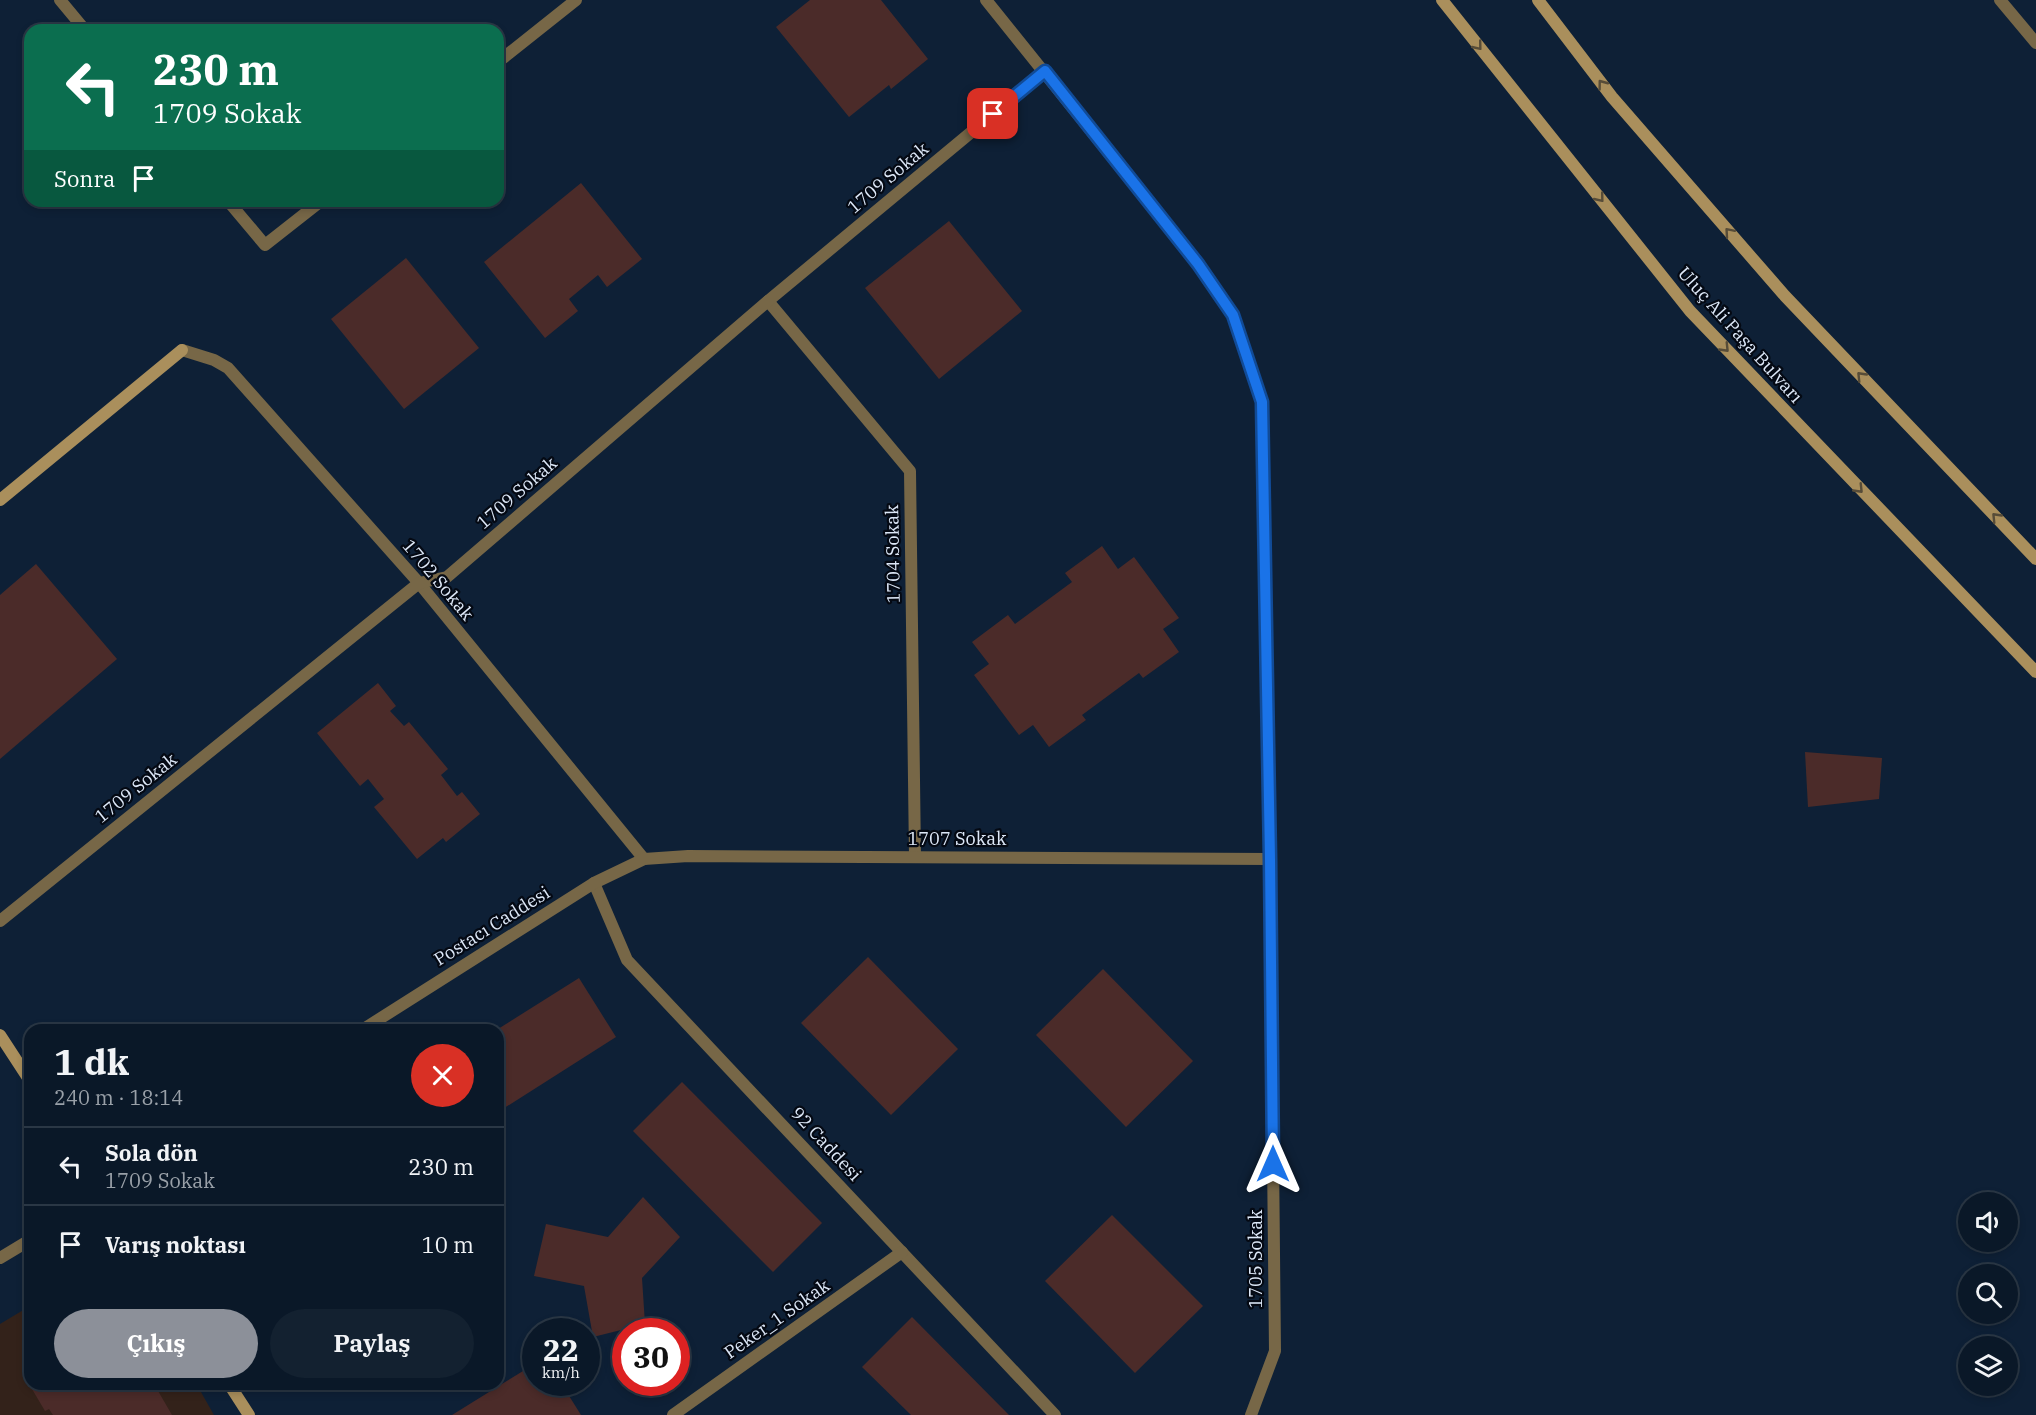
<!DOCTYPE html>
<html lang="tr">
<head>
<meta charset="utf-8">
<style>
	:root { --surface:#0a1828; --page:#132130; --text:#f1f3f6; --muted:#99a0a8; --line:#2a3745; --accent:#8c9099 }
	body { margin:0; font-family:"IBM Plex Serif",serif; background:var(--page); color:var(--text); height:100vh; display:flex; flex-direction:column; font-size:22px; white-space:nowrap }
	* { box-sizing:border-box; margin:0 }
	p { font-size:20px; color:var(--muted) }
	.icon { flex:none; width:33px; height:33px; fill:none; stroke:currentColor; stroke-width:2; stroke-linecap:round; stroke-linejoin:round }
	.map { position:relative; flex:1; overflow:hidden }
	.drawer { position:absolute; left:24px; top:1024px; width:480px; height:366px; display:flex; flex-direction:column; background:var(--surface); border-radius:18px; box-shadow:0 3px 9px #0003,0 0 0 2px var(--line) }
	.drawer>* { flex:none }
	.top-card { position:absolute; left:24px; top:24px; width:480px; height:183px; border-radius:18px; box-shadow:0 3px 9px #0003,0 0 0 2px var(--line); background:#0b6e4f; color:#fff; overflow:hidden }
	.buttons { position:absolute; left:1958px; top:1192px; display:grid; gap:12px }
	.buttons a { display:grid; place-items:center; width:60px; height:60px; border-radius:50%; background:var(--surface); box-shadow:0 3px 9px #0003,0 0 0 2px var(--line); font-size:30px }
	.speed { position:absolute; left:522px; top:1318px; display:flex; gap:12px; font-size:30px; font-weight:700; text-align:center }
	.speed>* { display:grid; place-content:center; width:78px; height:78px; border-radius:50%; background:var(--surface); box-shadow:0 3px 9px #0003,0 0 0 2px var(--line); line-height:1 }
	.speed small { font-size:15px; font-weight:400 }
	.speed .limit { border:9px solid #d22; background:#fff; color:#111 }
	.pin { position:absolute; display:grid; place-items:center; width:51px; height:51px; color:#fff; margin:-26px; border-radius:12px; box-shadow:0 3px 9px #0006 }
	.me { position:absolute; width:66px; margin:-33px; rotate:0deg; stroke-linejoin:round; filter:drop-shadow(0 0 4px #0008) }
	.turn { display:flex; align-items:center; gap:21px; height:126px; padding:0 30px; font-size:27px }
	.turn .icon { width:78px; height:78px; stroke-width:2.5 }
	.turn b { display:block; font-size:42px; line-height:51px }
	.then { display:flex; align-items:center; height:57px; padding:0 30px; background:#0003; gap:12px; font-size:22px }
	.round { display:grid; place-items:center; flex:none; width:63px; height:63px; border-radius:32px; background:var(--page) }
	.summary { display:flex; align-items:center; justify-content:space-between; height:102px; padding:0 30px }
	h1 { font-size:36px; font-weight:700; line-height:45px }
	.action { display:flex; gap:12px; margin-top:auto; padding:12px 30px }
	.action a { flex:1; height:69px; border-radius:36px; background:var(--accent); color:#fff; font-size:24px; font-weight:700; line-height:69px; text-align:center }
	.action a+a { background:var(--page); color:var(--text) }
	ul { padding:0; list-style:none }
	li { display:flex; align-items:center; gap:18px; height:78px; padding:0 30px; border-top:2px solid var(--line) }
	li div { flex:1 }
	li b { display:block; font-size:22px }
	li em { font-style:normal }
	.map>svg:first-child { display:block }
</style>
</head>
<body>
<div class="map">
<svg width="2036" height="1415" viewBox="0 0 2036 1415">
	<rect width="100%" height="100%" fill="#0e2036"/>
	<path fill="#33221a" d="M30 1306V1384L197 1385 214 1415H0V1324Z"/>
	<g fill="#4b2b29">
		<path d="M810 0H881L928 59 891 89 889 85 849 117 776 27Z"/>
		<path d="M581 183 642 259 607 287 598 275 569 299 578 311 545 338 484 262Z"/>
		<path d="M949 221 1022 311 939 379 865 288Z"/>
		<path d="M406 258 479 348 404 409 331 319Z"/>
		<path d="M1102 546 1118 569 1134 557 1179 618 1163 629 1179 652 1143 678 1139 673 1082 715 1086 720 1049 747 1033 725 1019 735 974 675 989 664 972 642 1008 615 1015 624 1072 582 1065 573Z"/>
		<path d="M36 564 117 659 0 759V595Z"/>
		<path d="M378 683 396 706 390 711 404 726 409 722 448 769 441 775 457 796 462 792 480 814 446 842 443 838 417 859 374 807 384 799 368 779 360 786 317 733Z"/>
		<path d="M1805 752 1882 758 1879 799 1808 807Z"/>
		<path d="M868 957 958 1049 891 1115 801 1023Z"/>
		<path d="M1103 969 1193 1061 1126 1127 1036 1035Z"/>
		<path d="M579 978 616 1037 498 1112V1029Z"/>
		<path d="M682 1082 822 1223 773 1272 633 1131Z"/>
		<path d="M643 1197 680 1237 642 1278 645 1324 593 1337 584 1286 534 1276 546 1224 608 1237Z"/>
		<path d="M1112 1215 1203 1306 1135 1373 1045 1281Z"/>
		<path d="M912 1317 1009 1415H911L862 1367Z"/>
		<path d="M536 1363V1383H561L581 1415H452Z"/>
		<path d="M29 1384H154L172 1415H53L49 1409 45 1411Z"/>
	</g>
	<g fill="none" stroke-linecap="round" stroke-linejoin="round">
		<g stroke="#776747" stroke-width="12">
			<path d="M60 0 85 30"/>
			<path d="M986 0 1198 264 1233 315 1262 402 1270 859 1275 1351 1251 1415"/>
			<path d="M2000 0 2036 43"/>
			<path d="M498 62 576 0"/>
			<path d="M228 201 265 245 321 201"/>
			<path d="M768 301 910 471 915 857"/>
			<path d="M182 350 214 360 228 368 419 583 644 859"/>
			<path d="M594 883 627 960 1055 1415"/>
			<path d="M0 921 419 583 447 577 768 301 1045 71"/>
			<path d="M362 1030 594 883 644 859 688 856 1270 859"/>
			<path d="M0 1258 30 1240"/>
			<path d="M673 1415 902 1252"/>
		</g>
		<g stroke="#aa8f5c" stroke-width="12">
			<path d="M1442 0 1690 311 2036 672"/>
			<path d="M1538 0 1612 97 1785 296 2036 559"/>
			<path d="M0 500 182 350"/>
			<path d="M0 1035 30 1081"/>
			<path d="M229 1384 249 1415"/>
		</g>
	</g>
	<defs><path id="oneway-chevron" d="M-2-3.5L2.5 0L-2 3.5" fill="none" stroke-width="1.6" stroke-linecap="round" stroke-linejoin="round" transform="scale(1.5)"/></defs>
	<g stroke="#574c38">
		<use href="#oneway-chevron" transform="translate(1478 46) rotate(51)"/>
		<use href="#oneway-chevron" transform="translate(1602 84) rotate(-127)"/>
		<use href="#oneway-chevron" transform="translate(1600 198) rotate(51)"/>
		<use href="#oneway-chevron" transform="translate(1729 232) rotate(-131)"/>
		<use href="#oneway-chevron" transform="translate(1725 348) rotate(46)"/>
		<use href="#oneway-chevron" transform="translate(1861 376) rotate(-134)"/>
		<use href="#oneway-chevron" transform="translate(1859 489) rotate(46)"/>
		<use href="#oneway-chevron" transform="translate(1996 517) rotate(-134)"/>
	</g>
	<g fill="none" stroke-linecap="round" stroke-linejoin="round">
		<g stroke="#114b97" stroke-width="15">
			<path id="route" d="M993 114 1045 71 1198 264 1233 315 1262 402 1270 859 1273 1164"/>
		</g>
		<use href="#route" stroke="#1a73e8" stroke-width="10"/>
	</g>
	<g text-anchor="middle" stroke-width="4.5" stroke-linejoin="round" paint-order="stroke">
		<g font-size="18" fill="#dde8f8" stroke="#040913">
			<text transform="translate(888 178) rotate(-40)" y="6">1709 Sokak</text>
			<text transform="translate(1740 335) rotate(48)" y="6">Uluç Ali Paşa Bulvarı</text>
			<text transform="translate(517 493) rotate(-41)" y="6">1709 Sokak</text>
			<text transform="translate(893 554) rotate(-91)" y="6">1704 Sokak</text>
			<text transform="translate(438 580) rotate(50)" y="6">1702 Sokak</text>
			<text transform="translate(136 788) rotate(-39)" y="6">1709 Sokak</text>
			<text x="957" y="845">1707 Sokak</text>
			<text transform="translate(492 926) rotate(-32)" y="6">Postacı Caddesi</text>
			<text transform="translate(826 1144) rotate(47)" y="6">92 Caddesi</text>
			<text transform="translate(1256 1259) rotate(-90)" y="6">1705 Sokak</text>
			<text transform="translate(777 1319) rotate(-35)" y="6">Peker_1 Sokak</text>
		</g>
	</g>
</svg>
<div class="buttons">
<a><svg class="icon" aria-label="sound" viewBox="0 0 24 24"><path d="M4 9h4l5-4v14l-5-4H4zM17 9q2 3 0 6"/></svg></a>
<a><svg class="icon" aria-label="search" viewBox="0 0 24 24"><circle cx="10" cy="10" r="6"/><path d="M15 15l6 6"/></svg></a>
<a><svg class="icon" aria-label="layers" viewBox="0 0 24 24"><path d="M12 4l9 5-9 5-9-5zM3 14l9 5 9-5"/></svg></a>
</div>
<div class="speed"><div>22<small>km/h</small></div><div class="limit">30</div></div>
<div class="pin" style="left:993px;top:114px;background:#d93025"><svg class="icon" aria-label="arrive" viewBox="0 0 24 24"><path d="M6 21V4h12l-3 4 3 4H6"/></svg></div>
<svg class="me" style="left:1273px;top:1164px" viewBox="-20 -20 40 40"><path d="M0-17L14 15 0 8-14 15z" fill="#1a73e8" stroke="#fff" stroke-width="4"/></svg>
<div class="top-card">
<div class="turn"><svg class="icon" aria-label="left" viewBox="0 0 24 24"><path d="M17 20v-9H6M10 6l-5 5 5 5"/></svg><div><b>230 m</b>1709 Sokak</div></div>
<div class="then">Sonra<svg class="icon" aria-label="arrive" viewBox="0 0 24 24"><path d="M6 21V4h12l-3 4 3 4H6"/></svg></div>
</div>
<section class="drawer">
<div class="summary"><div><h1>1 dk</h1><p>240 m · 18:14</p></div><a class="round" style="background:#d93025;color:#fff"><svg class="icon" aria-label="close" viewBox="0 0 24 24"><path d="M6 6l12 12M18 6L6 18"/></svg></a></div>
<ul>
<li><svg class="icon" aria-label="left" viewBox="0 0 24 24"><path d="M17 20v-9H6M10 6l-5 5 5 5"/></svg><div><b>Sola dön</b><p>1709 Sokak</p></div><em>230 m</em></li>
<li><svg class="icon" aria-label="arrive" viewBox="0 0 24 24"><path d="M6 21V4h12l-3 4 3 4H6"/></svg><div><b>Varış noktası</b></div><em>10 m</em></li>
</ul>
<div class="action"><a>Çıkış</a><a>Paylaş</a></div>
</section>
</div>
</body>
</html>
